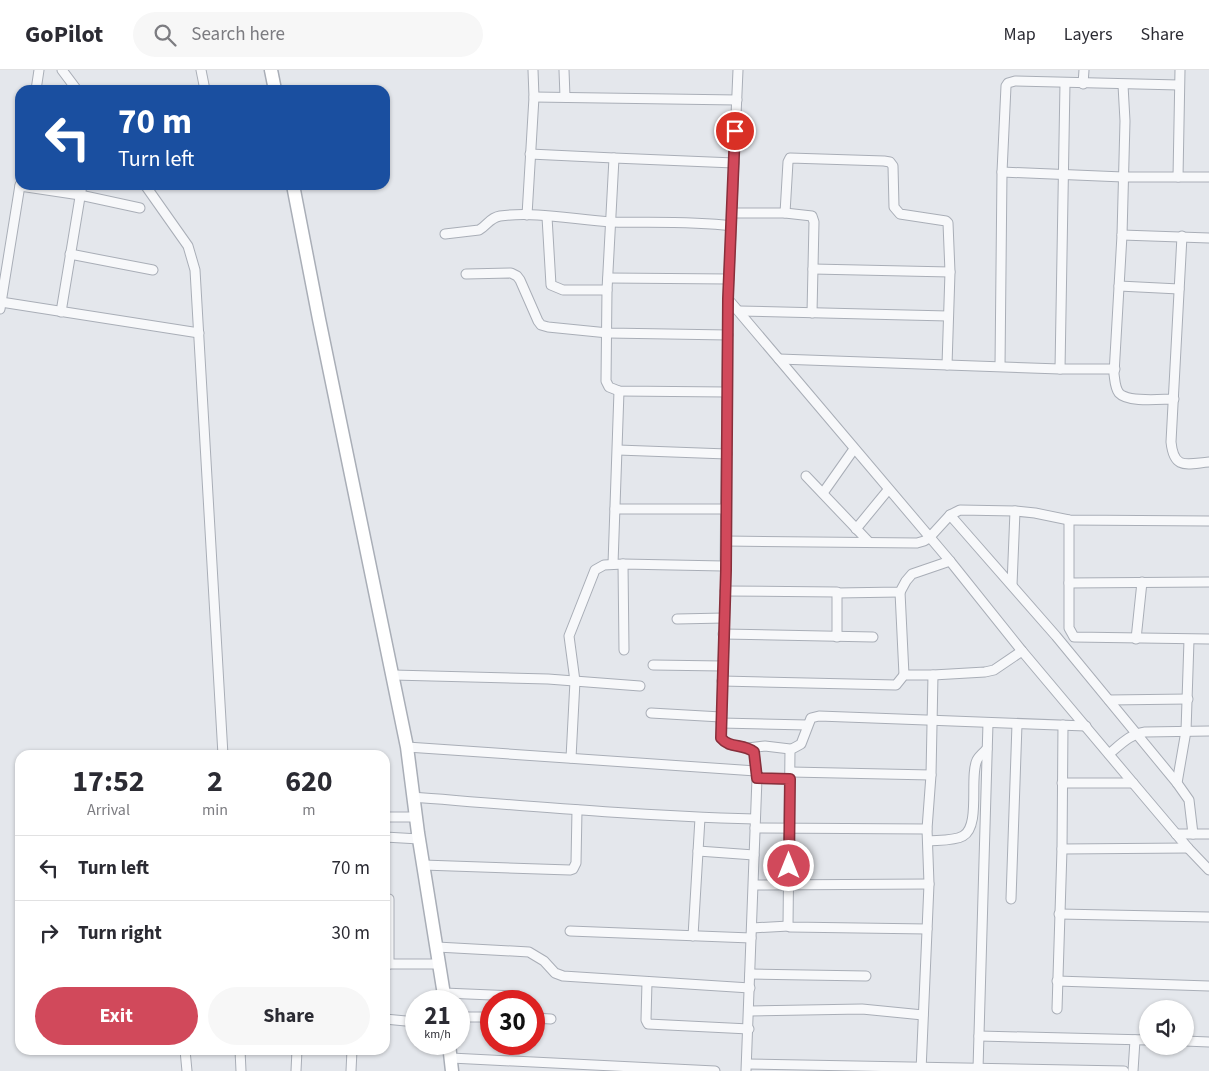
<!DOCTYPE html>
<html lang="en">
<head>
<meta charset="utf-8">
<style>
	:root { --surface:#fff; --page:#f7f7f7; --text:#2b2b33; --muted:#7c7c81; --line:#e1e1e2; --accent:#d1495b }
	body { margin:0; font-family:"Source Sans 3",sans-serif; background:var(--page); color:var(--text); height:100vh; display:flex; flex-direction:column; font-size:19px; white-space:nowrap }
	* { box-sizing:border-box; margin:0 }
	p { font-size:16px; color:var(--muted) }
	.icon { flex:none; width:28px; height:28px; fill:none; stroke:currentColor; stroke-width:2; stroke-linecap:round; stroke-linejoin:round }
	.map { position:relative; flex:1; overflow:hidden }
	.sheet { position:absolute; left:15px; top:680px; width:375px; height:305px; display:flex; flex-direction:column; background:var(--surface); border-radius:15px; box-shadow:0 1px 4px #0004 }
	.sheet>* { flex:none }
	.guide { position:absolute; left:15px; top:15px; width:375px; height:105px; border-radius:15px; box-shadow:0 1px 4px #0004; background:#1a4fa0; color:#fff; overflow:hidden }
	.controls { position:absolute; left:1139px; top:930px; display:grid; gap:10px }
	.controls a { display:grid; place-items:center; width:55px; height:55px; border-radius:50%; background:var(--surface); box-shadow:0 1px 4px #0004; font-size:25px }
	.speed { position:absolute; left:405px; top:920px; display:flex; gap:10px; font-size:25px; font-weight:700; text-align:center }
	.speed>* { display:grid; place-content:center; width:65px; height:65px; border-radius:50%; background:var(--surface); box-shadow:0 1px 4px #0004; line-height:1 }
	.speed small { font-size:12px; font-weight:400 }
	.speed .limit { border:8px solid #d22; background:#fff; color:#111 }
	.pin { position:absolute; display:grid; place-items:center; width:42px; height:42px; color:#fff; margin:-21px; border:2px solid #fff; border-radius:50%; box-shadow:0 1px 5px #0007 }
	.me { position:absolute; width:55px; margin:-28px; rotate:0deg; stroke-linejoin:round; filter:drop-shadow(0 0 4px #0008) }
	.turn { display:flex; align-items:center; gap:18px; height:105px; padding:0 20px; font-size:22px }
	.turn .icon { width:65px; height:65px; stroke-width:2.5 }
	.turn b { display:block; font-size:35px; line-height:42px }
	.eta { display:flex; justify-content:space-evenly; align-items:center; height:85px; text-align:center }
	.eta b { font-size:30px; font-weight:700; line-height:35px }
	.button { display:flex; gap:10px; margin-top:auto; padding:10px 20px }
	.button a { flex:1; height:58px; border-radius:30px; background:var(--accent); color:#fff; font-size:20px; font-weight:700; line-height:58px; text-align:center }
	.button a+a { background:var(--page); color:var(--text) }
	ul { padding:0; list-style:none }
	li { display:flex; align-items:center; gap:15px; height:65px; padding:0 20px; border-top:1px solid var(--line) }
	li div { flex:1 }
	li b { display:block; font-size:19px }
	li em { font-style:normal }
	header { display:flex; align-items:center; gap:30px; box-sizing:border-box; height:70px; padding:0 25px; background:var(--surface); border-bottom:1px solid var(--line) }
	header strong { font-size:24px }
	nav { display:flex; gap:28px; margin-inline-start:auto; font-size:18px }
	.search { width:350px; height:45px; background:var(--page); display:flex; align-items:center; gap:12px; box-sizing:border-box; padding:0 18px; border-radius:28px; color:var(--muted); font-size:19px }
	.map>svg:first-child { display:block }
</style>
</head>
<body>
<header>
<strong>GoPilot</strong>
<div class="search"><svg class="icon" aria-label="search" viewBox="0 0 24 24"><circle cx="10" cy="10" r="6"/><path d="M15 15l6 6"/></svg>Search here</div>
<nav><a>Map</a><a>Layers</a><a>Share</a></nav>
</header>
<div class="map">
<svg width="1209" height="1001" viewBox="0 0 1209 1001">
	<rect width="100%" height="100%" fill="#e4e7ec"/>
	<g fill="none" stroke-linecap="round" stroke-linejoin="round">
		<g stroke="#a9aeb7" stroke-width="11">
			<g id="street">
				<path d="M62 0 77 20"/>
				<path d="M201 0 205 20"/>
				<path d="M564 0 565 27"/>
				<path d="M1083 14 1084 0"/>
				<path d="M1123 15 1125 51 1122 165 1114 304C1115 311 1115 318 1119 323 1128 333 1161 329 1174 329"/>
				<path d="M36 20 39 0"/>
				<path d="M534 27 737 30"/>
				<path d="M530 84 614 88"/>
				<path d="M1002 102 1123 107H1209"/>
				<path d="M1178 107 1180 0"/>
				<path d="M145 115 188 176 195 200 223 685"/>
				<path d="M20 116 80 125 140 138"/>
				<path d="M732 143H785L812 146 814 152 812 243"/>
				<path d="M785 143 788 92 790 88 884 91 890 92 893 96 894 137 900 144 946 151 948 153 950 202 947 295"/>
				<path d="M527 145 534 27 533 0"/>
				<path d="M547 147 551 215 563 220H607"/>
				<path d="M445 164 479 160C487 156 489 148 500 146 536 141 576 150 612 152 652 153 692 151 731 156"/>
				<path d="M1122 165 1209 168"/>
				<path d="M1182 166 1171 372C1174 400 1186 394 1209 392"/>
				<path d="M70 184 153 200"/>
				<path d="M813 199 950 202"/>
				<path d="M466 204 511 203 517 206 520 210 538 251 541 255 548 257 608 263 728 265"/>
				<path d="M608 208 729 209"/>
				<path d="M1119 216 1179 219"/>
				<path d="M728 229 950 491 1022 581 1133 713 1188 778 1209 800"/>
				<path d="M1 232 199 263"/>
				<path d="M0 239 20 115"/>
				<path d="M739 241 948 246"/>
				<path d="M61 242 82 115"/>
				<path d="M779 289 1060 299H1115"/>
				<path d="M1000 296 1002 102 1006 16 1008 13 1015 11 1179 15"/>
				<path d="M1060 299 1065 13"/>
				<path d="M727 322 619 321 609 317 606 311 607 220 614 88 734 93"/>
				<path d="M618 380 727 384"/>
				<path d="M806 406 868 471"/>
				<path d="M823 423 854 379"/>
				<path d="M615 439H726"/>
				<path d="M950 445 1056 566 1177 713 1189 730 1193 764"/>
				<path d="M1069 450V558L1074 567 1209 569"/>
				<path d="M856 459 888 420"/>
				<path d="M726 471 917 473 924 471 929 468 950 445 960 440 1015 441 1035 443 1069 450 1209 451"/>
				<path d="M613 494 619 321"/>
				<path d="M623 494 624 580"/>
				<path d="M725 498 728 229 738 0"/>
				<path d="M1069 513 1209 512"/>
				<path d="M1012 515 1015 441"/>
				<path d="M725 521 837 522V567"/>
				<path d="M900 522 904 605"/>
				<path d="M837 523 900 522 906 511 912 504 950 491"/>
				<path d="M677 549 724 548"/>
				<path d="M723 564 873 567"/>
				<path d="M1136 569 1142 512"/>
				<path d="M653 595 722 596"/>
				<path d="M393 605 548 609 640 616"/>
				<path d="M722 611 896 615 904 605H933L985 602 994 600 1022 581"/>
				<path d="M1109 630 1188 629"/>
				<path d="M651 643 721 647"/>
				<path d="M721 653 807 655"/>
				<path d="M407 677 756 701"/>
				<path d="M748 678 765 676 790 679"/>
				<path d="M1109 684C1121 674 1130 664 1145 662L1209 661"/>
				<path d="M571 688 575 611 569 566 595 500 604 495 623 494 723 496 726 500 721 668C731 680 743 672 754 682L757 708 746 1001"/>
				<path d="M791 702 931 705"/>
				<path d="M757 708 790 709"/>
				<path d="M1062 713H1133"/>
				<path d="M1177 713 1186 661 1189 570"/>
				<path d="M413 727C527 736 641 746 755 749"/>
				<path d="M385 747H416"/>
				<path d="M755 758 927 759"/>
				<path d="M1176 764H1209"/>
				<path d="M385 767 419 769"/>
				<path d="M928 771C938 770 954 771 963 766 981 756 969 707 977 690 979 686 984 682 987 679"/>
				<path d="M1062 779 1188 778"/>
				<path d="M698 781 754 785"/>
				<path d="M423 795 570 800 573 799 576 793 577 740"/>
				<path d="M754 815 929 814"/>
				<path d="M1011 829 1017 654"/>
				<path d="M1059 844 1209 847"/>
				<path d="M752 858 789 856"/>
				<path d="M927 859 790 857 788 856 790 680 801 674 811 648 819 646C908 649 997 653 1086 656"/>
				<path d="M570 861 751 868"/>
				<path d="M693 866 700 748"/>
				<path d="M437 877 529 882 544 891 555 903 563 906 750 918"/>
				<path d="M385 894H439"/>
				<path d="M389 894V829"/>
				<path d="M750 904 866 906"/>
				<path d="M1057 911 1209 916"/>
				<path d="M647 912 646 950 648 954 749 959"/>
				<path d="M444 923 518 926"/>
				<path d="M1057 939 1062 779 1063 655"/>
				<path d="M750 941 862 939 923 945"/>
				<path d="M459 947H491"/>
				<path d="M534 948 551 949"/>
				<path d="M385 949 416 952"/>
				<path d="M979 966 1148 970"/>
				<path d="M1185 971 1209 972"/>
				<path d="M185 980 187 1001"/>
				<path d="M240 980 241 1001"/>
				<path d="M451 988 715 1001"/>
				<path d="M747 994 1124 1001"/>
				<path d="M978 999 988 653"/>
				<path d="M296 1001 297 980"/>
				<path d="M351 1001 352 980"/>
				<path d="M921 1001 929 814 927 759 931 705 933 605"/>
				<path d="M1133 1001 1135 970"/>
			</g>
		</g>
		<g stroke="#a9aeb7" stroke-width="15">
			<g id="secondary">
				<path d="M271 0 275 20"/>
				<path d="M293 115 319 249 407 677 418 763 445 931"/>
				<path d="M449 974 452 1001"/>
			</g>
		</g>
		<use href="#street" stroke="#f7f8fa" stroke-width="9"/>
		<use href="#secondary" stroke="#fff" stroke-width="12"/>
	</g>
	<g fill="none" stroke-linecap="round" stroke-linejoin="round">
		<g stroke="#882f3b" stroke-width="12">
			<path id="route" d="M735 61 728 229 726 500 721 668C730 679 743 673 754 682L757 708 790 709 789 796"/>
		</g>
		<use href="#route" stroke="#d1495b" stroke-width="9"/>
	</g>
</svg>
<div class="controls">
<a><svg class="icon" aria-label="sound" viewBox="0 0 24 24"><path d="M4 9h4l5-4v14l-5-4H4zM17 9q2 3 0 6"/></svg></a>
</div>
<div class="speed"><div>21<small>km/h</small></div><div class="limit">30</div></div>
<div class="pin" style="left:735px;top:61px;background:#d93025"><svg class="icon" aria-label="arrive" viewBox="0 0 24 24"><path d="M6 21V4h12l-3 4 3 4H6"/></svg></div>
<svg class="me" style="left:789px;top:796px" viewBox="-20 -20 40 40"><circle r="17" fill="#d1495b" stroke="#fff" stroke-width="3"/><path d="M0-11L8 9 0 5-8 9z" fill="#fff"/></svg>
<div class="guide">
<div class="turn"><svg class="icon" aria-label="left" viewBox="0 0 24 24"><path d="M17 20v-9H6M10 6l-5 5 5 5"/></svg><div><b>70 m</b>Turn left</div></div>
</div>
<section class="sheet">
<div class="eta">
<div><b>17:52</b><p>Arrival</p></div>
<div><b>2</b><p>min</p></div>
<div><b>620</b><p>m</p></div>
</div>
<ul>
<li><svg class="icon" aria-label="left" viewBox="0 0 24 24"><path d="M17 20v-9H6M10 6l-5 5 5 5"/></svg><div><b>Turn left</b></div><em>70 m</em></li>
<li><svg class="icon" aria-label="right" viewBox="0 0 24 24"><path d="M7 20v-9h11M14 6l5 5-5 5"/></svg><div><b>Turn right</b></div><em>30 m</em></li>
</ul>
<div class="button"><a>Exit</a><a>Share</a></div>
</section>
</div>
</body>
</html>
